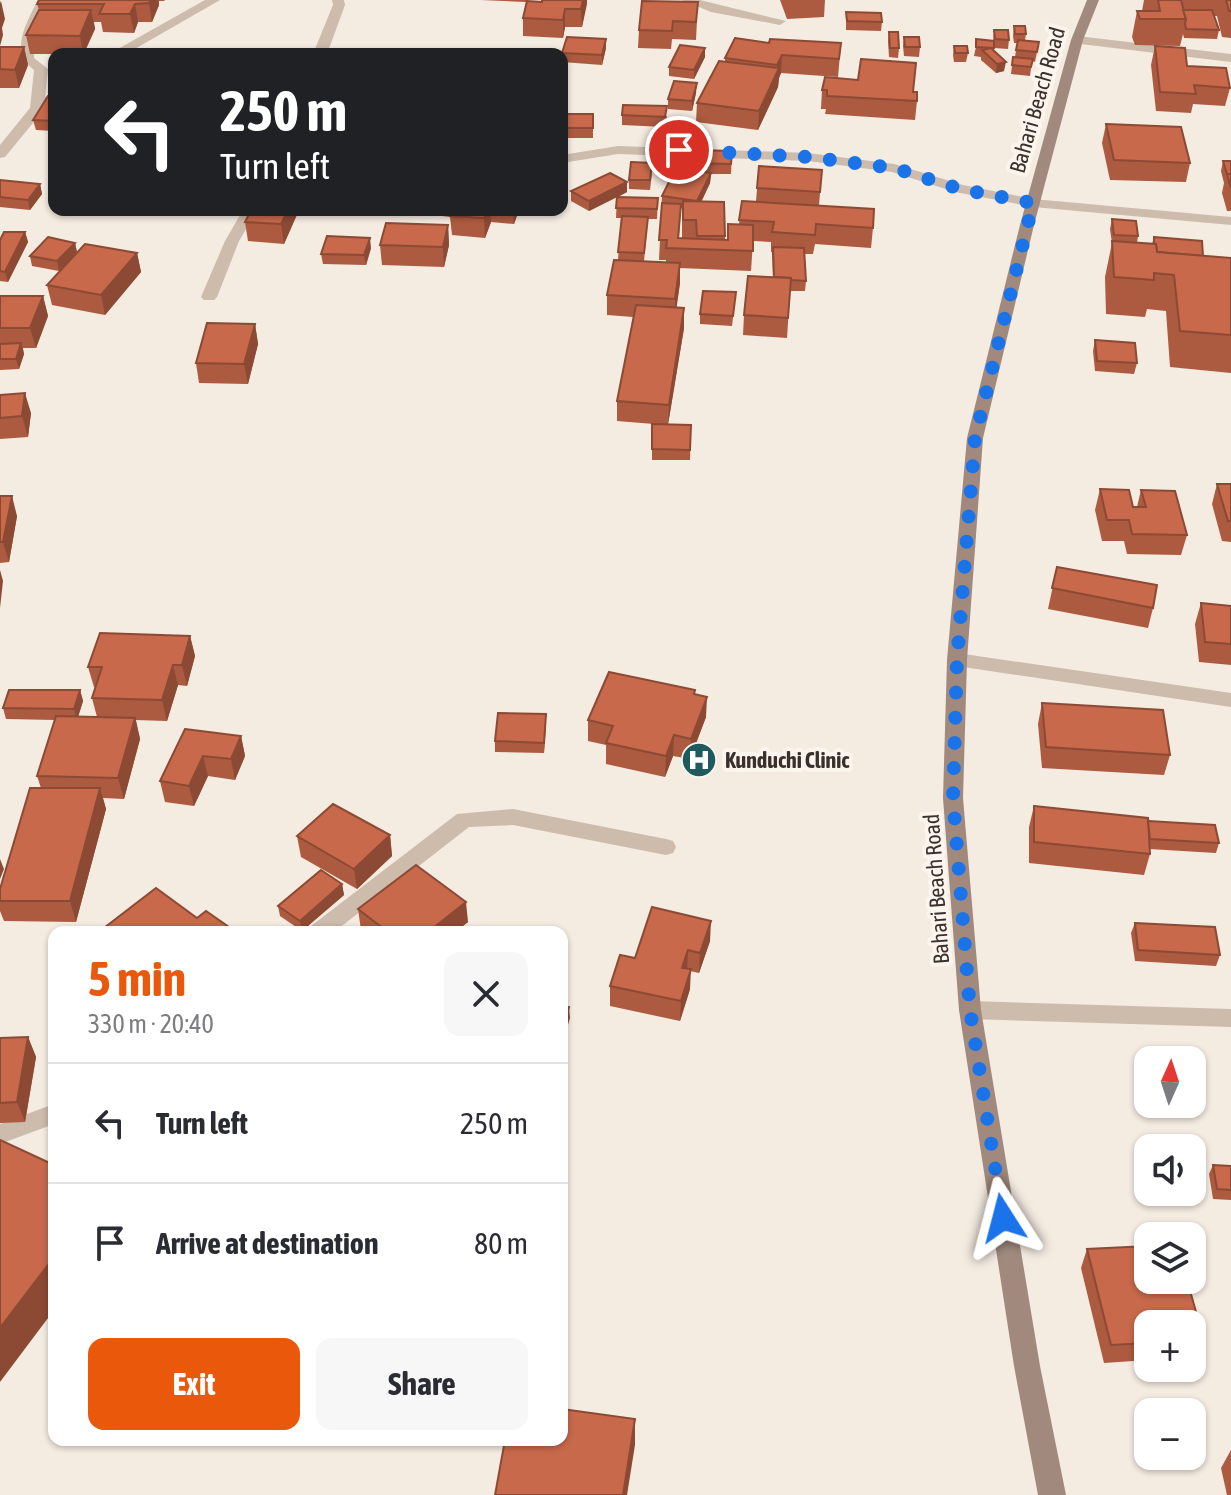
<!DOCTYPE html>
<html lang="en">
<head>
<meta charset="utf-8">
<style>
	:root { --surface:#fff; --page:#f7f7f7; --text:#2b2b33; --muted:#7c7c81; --line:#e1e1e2; --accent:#ea580c }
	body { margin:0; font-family:"Asap Condensed",sans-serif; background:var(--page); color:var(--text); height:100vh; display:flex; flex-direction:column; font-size:30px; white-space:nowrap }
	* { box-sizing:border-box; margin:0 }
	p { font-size:26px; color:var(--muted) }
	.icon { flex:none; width:44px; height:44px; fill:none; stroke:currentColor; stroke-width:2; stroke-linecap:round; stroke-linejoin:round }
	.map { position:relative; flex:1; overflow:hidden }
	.sheet { position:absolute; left:48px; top:926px; width:520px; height:520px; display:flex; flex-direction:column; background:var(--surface); border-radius:16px; box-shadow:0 2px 6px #0004 }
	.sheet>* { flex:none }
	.top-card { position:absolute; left:48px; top:48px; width:520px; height:168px; border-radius:16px; box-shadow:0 2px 6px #0004; background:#202124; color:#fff; overflow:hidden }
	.needle { width:52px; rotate:3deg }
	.fabs { position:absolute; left:1134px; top:1046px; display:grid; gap:16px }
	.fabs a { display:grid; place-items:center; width:72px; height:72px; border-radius:16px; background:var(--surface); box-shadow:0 2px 6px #0004; font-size:40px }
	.pin { position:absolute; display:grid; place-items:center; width:68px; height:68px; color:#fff; margin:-34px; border:4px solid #fff; border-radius:50%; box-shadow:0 2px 8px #0007 }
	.me { position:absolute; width:88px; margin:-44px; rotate:351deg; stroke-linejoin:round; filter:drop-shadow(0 0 6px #0008) }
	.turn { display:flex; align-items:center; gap:28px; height:168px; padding:0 40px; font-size:36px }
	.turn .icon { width:104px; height:104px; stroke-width:2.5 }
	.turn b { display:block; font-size:56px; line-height:68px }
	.round { display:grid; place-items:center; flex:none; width:84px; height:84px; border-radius:16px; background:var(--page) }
	.head { display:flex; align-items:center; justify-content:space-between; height:136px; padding:0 40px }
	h1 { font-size:48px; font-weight:700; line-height:60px; color:var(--accent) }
	.action { display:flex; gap:16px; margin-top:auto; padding:16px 40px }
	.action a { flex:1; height:92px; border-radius:16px; background:var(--accent); color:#fff; font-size:32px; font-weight:700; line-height:92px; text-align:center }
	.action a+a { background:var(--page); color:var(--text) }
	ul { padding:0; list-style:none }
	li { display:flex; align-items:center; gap:24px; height:120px; padding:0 40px; border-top:2px solid var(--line) }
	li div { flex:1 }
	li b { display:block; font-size:30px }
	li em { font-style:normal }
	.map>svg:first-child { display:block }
</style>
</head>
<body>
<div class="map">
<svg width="1231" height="1495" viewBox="0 0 1231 1495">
	<rect width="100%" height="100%" fill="#f4ebe1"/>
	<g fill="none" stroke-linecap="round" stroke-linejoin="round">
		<g fill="#cdbbac" fill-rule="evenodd">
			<path d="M38 0H50C42 19 33 37 34 58L48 69 45 97 54 93V103L42 112 5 157 0 158V145L30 108 34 70C9 51 26 24 38 0Z"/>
			<path d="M205 0H220L126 54H109Z"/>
			<path d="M332 0H344L345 5 327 54H313L333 5Z"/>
			<path d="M682 0H700L786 21 780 25 711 12Z"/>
			<path d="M1077 36 1231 54V62L1072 43 1071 40Z"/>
			<path d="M618 146 808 153 894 164 963 185 1033 199 1231 217V225L1033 207 955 192 892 172 808 161 618 154 562 163V155Z"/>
			<path d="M243 210H257L239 241 217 297 214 300H204L201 297 225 241Z"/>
			<path d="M957 653 1231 693V707L950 665 947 660Z"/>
			<path d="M513 809 666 839 673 841 676 847 673 853 666 855 513 825 469 827 334 932H308L311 926 457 814Z"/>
			<path d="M970 1001 1231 1009V1027L970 1019 962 1017 959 1010 962 1003Z"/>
			<path d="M54 1104V1124L0 1144V1124Z"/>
		</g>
		<path fill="#a18a7d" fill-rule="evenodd" d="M1087 0H1099L1083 40 1034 225 983 438 967 660 963 798 981 1010 1040 1366 1066 1495H1038L1014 1366 959 1010 943 798 947 660 967 438 1020 225 1071 40Z"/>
	</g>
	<g fill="#ac5a40" fill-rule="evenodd">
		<path d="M39 0H165L164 1H159V5L152 22H138L134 33 103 32 101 22H94L95 29 84 54H30L26 35 39 10 37 4Z"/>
		<path d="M481 0H527L526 2Z"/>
		<path d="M542 0H587L582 27H565L563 38 523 36V18L542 2Z"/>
		<path d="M780 0H825L824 17 787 19Z"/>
		<path d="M1144 0H1231V38L1222 37 1217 16H1214L1219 30 1217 39 1184 38 1183 34 1180 46 1135 45 1132 37 1137 11H1142Z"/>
		<path d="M642 1 697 20 696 40 672 39 671 49 638 48 639 30Z"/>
		<path d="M846 12 882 22 881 31 846 30Z"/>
		<path d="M1014 26 1026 34 1025 40 1039 42 1035 62 1032 61 1030 76 1011 74 1013 57H1015L1017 43H1014L1013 36Z"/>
		<path d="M994 30 1009 40 1008 49 994 48 993 51 1004 71 996 73 981 60V57L974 56 976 47 993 41Z"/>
		<path d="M889 32 899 48 898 58 889 57 888 41Z"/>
		<path d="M904 37 920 47 919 57 904 56 903 46Z"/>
		<path d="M606 39V48L602 65 562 62V53Z"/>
		<path d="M769 43H841L838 77 781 73 779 78 778 87 758 130 696 122 697 103 725 61V58Z"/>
		<path d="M954 46 968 53 966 62H954L953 55Z"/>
		<path d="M1155 46 1187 66 1230 88 1225 106 1193 104 1191 113 1156 111 1151 65Z"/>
		<path d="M0 47H24L28 65 19 88H0Z"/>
		<path d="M705 57 694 79 669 76V67Z"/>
		<path d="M822 90 913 92 917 101 915 120 825 114 826 109H821Z"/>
		<path d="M696 93 692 111 668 109V99Z"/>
		<path d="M54 96V131L36 130 33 120Z"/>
		<rect x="562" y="114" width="31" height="24"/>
		<path d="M622 115 667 116 665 127 622 125Z"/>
		<path d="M1106 124 1190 163 1186 182 1110 180 1102 143Z"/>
		<path d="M732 151 731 174H711L710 183 701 202H724L725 239H728L739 224 742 201H756L759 166 822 170 819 205 873 228 871 248 815 244 813 254H804L806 281 805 291H790L787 338 743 335 744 315 773 277 772 252H771V242L753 241 751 271 680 268V283L676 308 684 328 668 424 691 425 690 460H652V424H654L617 421V401L633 317 607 315V295L618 260 621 218H616L617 197 589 211 571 201V191L627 192 618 197 658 198 657 219H648L644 261 666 263V260H659L662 196 674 172H655V162ZM681 208 682 209V238H679Z"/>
		<path d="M1223 161H1231V211H1227L1222 193 1224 183 1221 171Z"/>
		<path d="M652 173 650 190 629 189V180Z"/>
		<path d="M0 180 40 184 42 194 30 210 0 207Z"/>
		<path d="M299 210 284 244 248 241 245 222Z"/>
		<path d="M441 210H519L514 224 491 222 485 238 452 235 450 217 442 216Z"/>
		<path d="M1112 219 1138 236 1137 243 1152 244 1154 237 1203 256 1231 258V373L1170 367 1166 311 1147 309 1145 317 1106 314 1105 277 1112 243 1110 229Z"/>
		<path d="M448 225 449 245 444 267 382 265 380 245Z"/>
		<path d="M25 232 28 242 8 282 0 281V240Z"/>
		<path d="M75 243 77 252 137 253 141 272 105 315 52 305 47 285 74 256 59 271 32 266 30 256Z"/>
		<path d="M371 248 366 265 323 264 321 254Z"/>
		<path d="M736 292 732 326 700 324V314Z"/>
		<path d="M0 296H43L48 316 36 348H23L24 354 19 369 0 370Z"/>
		<path d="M255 324 258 344 248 384 199 383 196 363Z"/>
		<path d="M1095 340 1137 363 1134 374 1095 371 1093 351Z"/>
		<path d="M0 395 31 413 28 437 0 439Z"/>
		<path d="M1217 484H1231V542L1222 541 1212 504Z"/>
		<path d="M1100 489 1133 507H1137L1141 490 1187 535 1181 555 1127 554 1124 541H1102L1095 510Z"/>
		<path d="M0 496 17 516 9 562 0 563Z"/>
		<path d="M1057 567 1153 608 1148 628 1048 609Z"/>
		<path d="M1201 603 1231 606V665L1199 662 1195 624Z"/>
		<path d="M190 636 195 656 187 686 178 685 167 721 136 720 140 739 124 799 103 798 106 809 76 922 4 921 0 911V889L41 788 37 776 55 720 6 719 3 708 80 690 83 701 78 717H97L92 698 95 687H94L88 667Z"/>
		<path d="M695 694 706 717 690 759 673 756 665 777 606 764V745L588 741V720Z"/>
		<path d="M1042 703 1170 755 1164 775 1042 768 1038 724Z"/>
		<path d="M546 714 544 753 495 752V741Z"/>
		<path d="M185 729 241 736 245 756 235 780 208 776 194 806 165 802 160 781Z"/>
		<path d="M1034 806 1148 821 1219 843 1216 853 1149 849 1150 854 1144 875 1029 863V827Z"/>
		<path d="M390 835 392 856 357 889 301 857 297 836Z"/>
		<path d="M342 884 344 895 302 931 280 916 278 906Z"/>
		<path d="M358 909 468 922 455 932H364L361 930Z"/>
		<path d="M1135 923 1220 955 1216 966 1135 961 1131 933Z"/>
		<path d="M710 941 699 973 690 971V989L680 1021 610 1006V986L635 958Z"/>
		<path d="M28 1037 36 1057 25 1122 0 1123V1038Z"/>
		<path d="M1213 1165 1231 1166V1200L1213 1199 1209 1174Z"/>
		<path d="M1148 1246V1280H1187L1204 1340 1195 1358H1192V1324H1148V1360L1104 1363 1081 1268 1087 1249Z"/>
		<path d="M1231 1450V1495H1227L1221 1468Z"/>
	</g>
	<g fill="#8c4a34">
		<path d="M151 0H158L159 5 152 22 149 3Z"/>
		<path d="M583 0H587V4L582 27 581 9Z"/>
		<path d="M1 1 5 19 2 28 3 35 0 46V3Z"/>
		<path d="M135 4 138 22 134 33 130 14Z"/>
		<path d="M565 9V27L563 38V20Z"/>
		<path d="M91 10 95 29 83 54 80 36Z"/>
		<path d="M606 39V48L602 65V55Z"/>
		<path d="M24 47 28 65 19 88 15 70Z"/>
		<path d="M705 48V57L694 79V70Z"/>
		<path d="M782 55 781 73 779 78 778 87 758 130 759 111 777 74V65Z"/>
		<path d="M1006 62 1004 71 996 73 997 64Z"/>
		<path d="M697 83 696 93 692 111V101Z"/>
		<path d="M711 173 710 183 697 211V201Z"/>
		<path d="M627 182V192L589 211V201Z"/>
		<path d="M40 184 42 194 30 210 28 200Z"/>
		<path d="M288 210H299L284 244 281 224Z"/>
		<path d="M487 210H490L491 222 485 238 484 218Z"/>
		<path d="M513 210H519L514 224Z"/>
		<path d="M448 225 449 245 444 267 443 247Z"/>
		<path d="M25 232 28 242 8 282 5 272Z"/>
		<path d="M370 238 371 248 366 265 364 255Z"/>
		<path d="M75 243 77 253 59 271 57 261Z"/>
		<path d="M137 253 141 272 105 315 101 295Z"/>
		<path d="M680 263V283L675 319V299Z"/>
		<path d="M43 296 48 316 36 348 30 328Z"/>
		<path d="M684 308V328L668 425 669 405Z"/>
		<path d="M255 324 258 344 248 384 244 364Z"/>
		<path d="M21 343 24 354 19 369 16 359Z"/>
		<path d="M25 393 31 413 28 437 22 416Z"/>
		<path d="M12 496 17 516 9 562 3 542Z"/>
		<path d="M0 570 3 581 0 608Z"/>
		<path d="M190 636 195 656 187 686 182 665Z"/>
		<path d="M173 665 178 685 167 721 162 700Z"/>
		<path d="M80 690 83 701 77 720 74 709Z"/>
		<path d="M707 697 706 717 690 759 691 739Z"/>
		<path d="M546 714V725L544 753V743Z"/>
		<path d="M135 718 140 739 124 799 118 778Z"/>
		<path d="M674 735 673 756 665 777 666 756Z"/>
		<path d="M241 736 245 756 235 780 231 759Z"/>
		<path d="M203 756 208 776 194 806 189 786Z"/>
		<path d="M100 788 106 809 76 922 70 901Z"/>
		<path d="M390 835 392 856 357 889 354 869Z"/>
		<path d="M0 859 4 869 0 879Z"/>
		<path d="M342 884 344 895 302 931 300 921Z"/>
		<path d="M466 902 468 922 455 932H428Z"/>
		<path d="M711 921 710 941 699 973 700 953Z"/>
		<path d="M688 950 687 970 682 968Z"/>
		<path d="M691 969 690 989 680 1021 681 1001Z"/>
		<path d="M569 1007 570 1018 562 1045V1033Z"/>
		<path d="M28 1037 36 1057 25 1122 17 1102Z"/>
		<path d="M54 1257V1310L0 1382V1328Z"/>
		<path d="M635 1419V1445L627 1495H623Z"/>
	</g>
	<g fill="#c8694b" stroke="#8c4a34" stroke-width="2">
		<path d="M39 0H151L149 3 135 4 130 14H99L104 4H37Z"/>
		<path d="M542 0H583L581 9H565L563 20 523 18 527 1 542 2Z"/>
		<path d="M1158 0H1181L1186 19H1140L1137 11H1160Z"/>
		<path d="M1226 0H1231V11H1229Z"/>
		<path d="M642 1 698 2 696 22 673 21 672 31 639 30Z"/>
		<path d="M39 10H91L80 36 26 35Z"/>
		<path d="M1183 10H1212L1219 30 1186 29 1185 24 1186 19Z"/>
		<path d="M846 12 881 13 882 22 847 21Z"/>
		<path d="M1014 26H1025L1026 34H1015Z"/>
		<path d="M994 30H1008L1009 40 995 39Z"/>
		<path d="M889 32H898L899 48H890Z"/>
		<path d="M567 37 606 39 602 55 562 53Z"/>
		<path d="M904 37H919L920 47H905Z"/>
		<path d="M735 38 769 43 770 39 841 43 839 59 782 55 777 65 725 58Z"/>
		<path d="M976 39 994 41V48L976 47Z"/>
		<path d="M1018 40 1039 42 1037 52 1016 50Z"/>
		<path d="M680 45 705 48 694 70 669 67Z"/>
		<path d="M954 46H967L968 53H955Z"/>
		<path d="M1155 46 1185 48 1187 66 1226 68 1230 88 1194 85 1196 94 1160 92Z"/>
		<path d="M0 47H24L15 70 0 69Z"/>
		<path d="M991 48 1006 62 997 64 982 50Z"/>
		<path d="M1013 57 1033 59 1031 67 1012 65Z"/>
		<path d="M861 59 916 63 913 92H917V101L827 96V90H822L825 77 858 80Z"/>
		<path d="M719 61 779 68 759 111 697 103Z"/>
		<path d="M674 81 697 83 692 101 668 99Z"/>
		<path d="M48 96H54V121L33 120Z"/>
		<path d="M623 105 667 106 665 117 622 115Z"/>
		<rect x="562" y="114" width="31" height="14"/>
		<path d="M1106 124 1181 127 1190 163 1114 160Z"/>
		<path d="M656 149 732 151 731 164 655 162Z"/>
		<path d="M1223 161H1231V174H1227Z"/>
		<path d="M631 162 652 163 650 180H629Z"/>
		<path d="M759 166 822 170 820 192 757 188Z"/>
		<path d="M676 168 711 173 697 201 662 196Z"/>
		<path d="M610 173 627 182 589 201 571 191Z"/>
		<path d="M1227 174H1231V188Z"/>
		<path d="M0 180 40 184 28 200 0 197Z"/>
		<path d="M617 197 658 198 657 209 616 208Z"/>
		<path d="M683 201 724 202 725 236H697L696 220H683Z"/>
		<path d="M742 201 874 209 873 228 816 224 815 235 772 232 774 222 739 220Z"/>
		<path d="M662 203 681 204 678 238 728 240V224L753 225V251L666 248 667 240H659Z"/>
		<path d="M251 210H288L281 224 245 222Z"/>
		<path d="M452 210H487L484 218 450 216Z"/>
		<path d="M622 216 648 217 644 253 618 252Z"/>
		<path d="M1112 219 1136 221 1138 236 1114 235Z"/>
		<path d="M386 223 448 225 443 247 380 245Z"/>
		<path d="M4 232H25L5 272 0 271V240Z"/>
		<path d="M327 236 370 238 364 255 321 254Z"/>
		<path d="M48 237 75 243 57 261 30 256Z"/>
		<path d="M1154 237 1202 241 1203 256 1157 252 1156 244H1154Z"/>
		<path d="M1112 241 1156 244 1157 252 1231 258V335L1180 331 1174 275 1154 273V280L1114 277Z"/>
		<path d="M85 244 137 253 101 295 47 285Z"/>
		<path d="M773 247 804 248 806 281 791 280V278L774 277Z"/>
		<path d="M614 260 680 263 675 299 607 295Z"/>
		<path d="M748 276 791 278 788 318 744 315Z"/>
		<path d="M703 291 736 292 733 316 700 314Z"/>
		<path d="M0 296H43L30 328H0Z"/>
		<path d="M636 305 684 308 669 405 617 401Z"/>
		<path d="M207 323 255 324 244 364 196 363Z"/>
		<path d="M1095 340 1135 343 1137 363 1097 361Z"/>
		<path d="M21 343 16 359H0V344Z"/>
		<path d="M25 393 22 416 0 418V395Z"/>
		<path d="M652 424 691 425 690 450 652 449Z"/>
		<path d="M1217 484H1231V521H1228Z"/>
		<path d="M1100 489 1129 490 1133 507H1146L1141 490 1175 491 1187 535 1132 534 1129 520H1107Z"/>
		<path d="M0 496H12L3 542H0Z"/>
		<path d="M1057 567 1157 585 1153 608 1052 588Z"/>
		<path d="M1201 603 1231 606V644L1205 642Z"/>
		<path d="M100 633 190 636 182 665H173L162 700 92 698 102 667H88Z"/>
		<path d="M609 672 695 690 694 694 707 697 691 739 674 735 666 756 606 743 613 726 588 720Z"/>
		<path d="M9 690H80L74 709 3 708Z"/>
		<path d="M1042 703 1163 710 1170 755 1046 747Z"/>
		<path d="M498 713 546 714 544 743 495 741Z"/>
		<path d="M56 716 135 718 118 778 37 776Z"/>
		<path d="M185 729 241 736 231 759 203 756 189 786 160 781Z"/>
		<path d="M30 788H100L70 901H0V889Z"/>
		<path d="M333 804 390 835 354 869 297 836Z"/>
		<path d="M1034 806 1148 818 1150 854 1034 842Z"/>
		<path d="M1148 821 1215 825 1219 843 1150 839Z"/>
		<path d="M416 865 466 902 428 932H388L358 909Z"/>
		<path d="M321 870 342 884 300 921 278 906Z"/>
		<path d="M156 888 197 918 206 911 236 932 100 931Z"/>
		<path d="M652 907 711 921 700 953 688 950 682 968 691 969 681 1001 610 986 620 955 635 958Z"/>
		<path d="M1135 923 1215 927 1220 955 1138 950Z"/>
		<path d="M562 1006 569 1007 562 1033Z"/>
		<path d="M28 1037 17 1102 0 1103V1038Z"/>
		<path d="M0 1140 54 1165V1257L0 1328Z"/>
		<path d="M1213 1165 1231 1166V1190L1217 1189Z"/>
		<path d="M1148 1246V1280H1187L1204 1340H1192V1324H1148V1343L1111 1345 1087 1249Z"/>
		<path d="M562 1409 635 1419 623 1495H495L505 1440H562Z"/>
	</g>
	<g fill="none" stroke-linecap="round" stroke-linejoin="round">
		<path stroke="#1a73e8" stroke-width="14" stroke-dasharray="0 25.2" d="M679 150 808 157 894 168 960 189 1033 203 975 438 957 660 953 798 970 1010 1003 1218"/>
	</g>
	<defs>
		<g id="hospital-disc" transform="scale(1.8)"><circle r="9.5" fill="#1f5a5e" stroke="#fbf5ee"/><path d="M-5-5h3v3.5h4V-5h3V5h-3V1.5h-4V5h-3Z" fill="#fff"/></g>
	</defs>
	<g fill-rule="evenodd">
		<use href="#hospital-disc" x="699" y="760"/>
	</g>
	<g text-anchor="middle" stroke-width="8" stroke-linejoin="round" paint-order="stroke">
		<g font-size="22" fill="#3b302b" stroke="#fbf5ee">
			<text transform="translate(1037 100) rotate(-74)" y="8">Bahari Beach Road</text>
			<text transform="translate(936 889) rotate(-94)" y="8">Bahari Beach Road</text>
		</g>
		<g font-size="22" font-weight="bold" fill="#3b302b" stroke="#fbf5ee" text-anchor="start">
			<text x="725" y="768">Kunduchi Clinic</text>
		</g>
	</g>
</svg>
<div class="fabs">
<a><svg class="needle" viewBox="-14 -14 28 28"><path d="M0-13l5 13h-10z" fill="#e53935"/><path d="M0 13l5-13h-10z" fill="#7c7c81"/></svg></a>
<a><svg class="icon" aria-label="sound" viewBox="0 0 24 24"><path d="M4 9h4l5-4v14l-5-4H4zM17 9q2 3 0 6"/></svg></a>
<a><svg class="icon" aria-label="layers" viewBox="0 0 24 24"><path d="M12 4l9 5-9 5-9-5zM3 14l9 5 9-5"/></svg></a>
<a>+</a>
<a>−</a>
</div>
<div class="pin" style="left:679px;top:150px;background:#d93025"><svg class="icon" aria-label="arrive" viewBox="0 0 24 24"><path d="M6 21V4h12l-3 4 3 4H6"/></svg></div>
<svg class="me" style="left:1003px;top:1218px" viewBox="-20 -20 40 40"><path d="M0-17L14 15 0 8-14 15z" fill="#1a73e8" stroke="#fff" stroke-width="4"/></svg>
<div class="top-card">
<div class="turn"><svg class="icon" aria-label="left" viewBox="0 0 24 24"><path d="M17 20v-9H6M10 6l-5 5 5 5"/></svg><div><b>250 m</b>Turn left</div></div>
</div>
<section class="sheet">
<div class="head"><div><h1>5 min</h1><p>330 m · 20:40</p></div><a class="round"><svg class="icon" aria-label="close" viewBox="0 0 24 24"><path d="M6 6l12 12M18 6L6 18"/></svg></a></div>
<ul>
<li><svg class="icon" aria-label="left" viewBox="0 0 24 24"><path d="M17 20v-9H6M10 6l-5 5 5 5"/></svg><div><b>Turn left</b></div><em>250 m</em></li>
<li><svg class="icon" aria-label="arrive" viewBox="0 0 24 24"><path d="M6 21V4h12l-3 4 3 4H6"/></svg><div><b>Arrive at destination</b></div><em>80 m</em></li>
</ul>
<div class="action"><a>Exit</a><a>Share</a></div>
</section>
</div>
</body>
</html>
